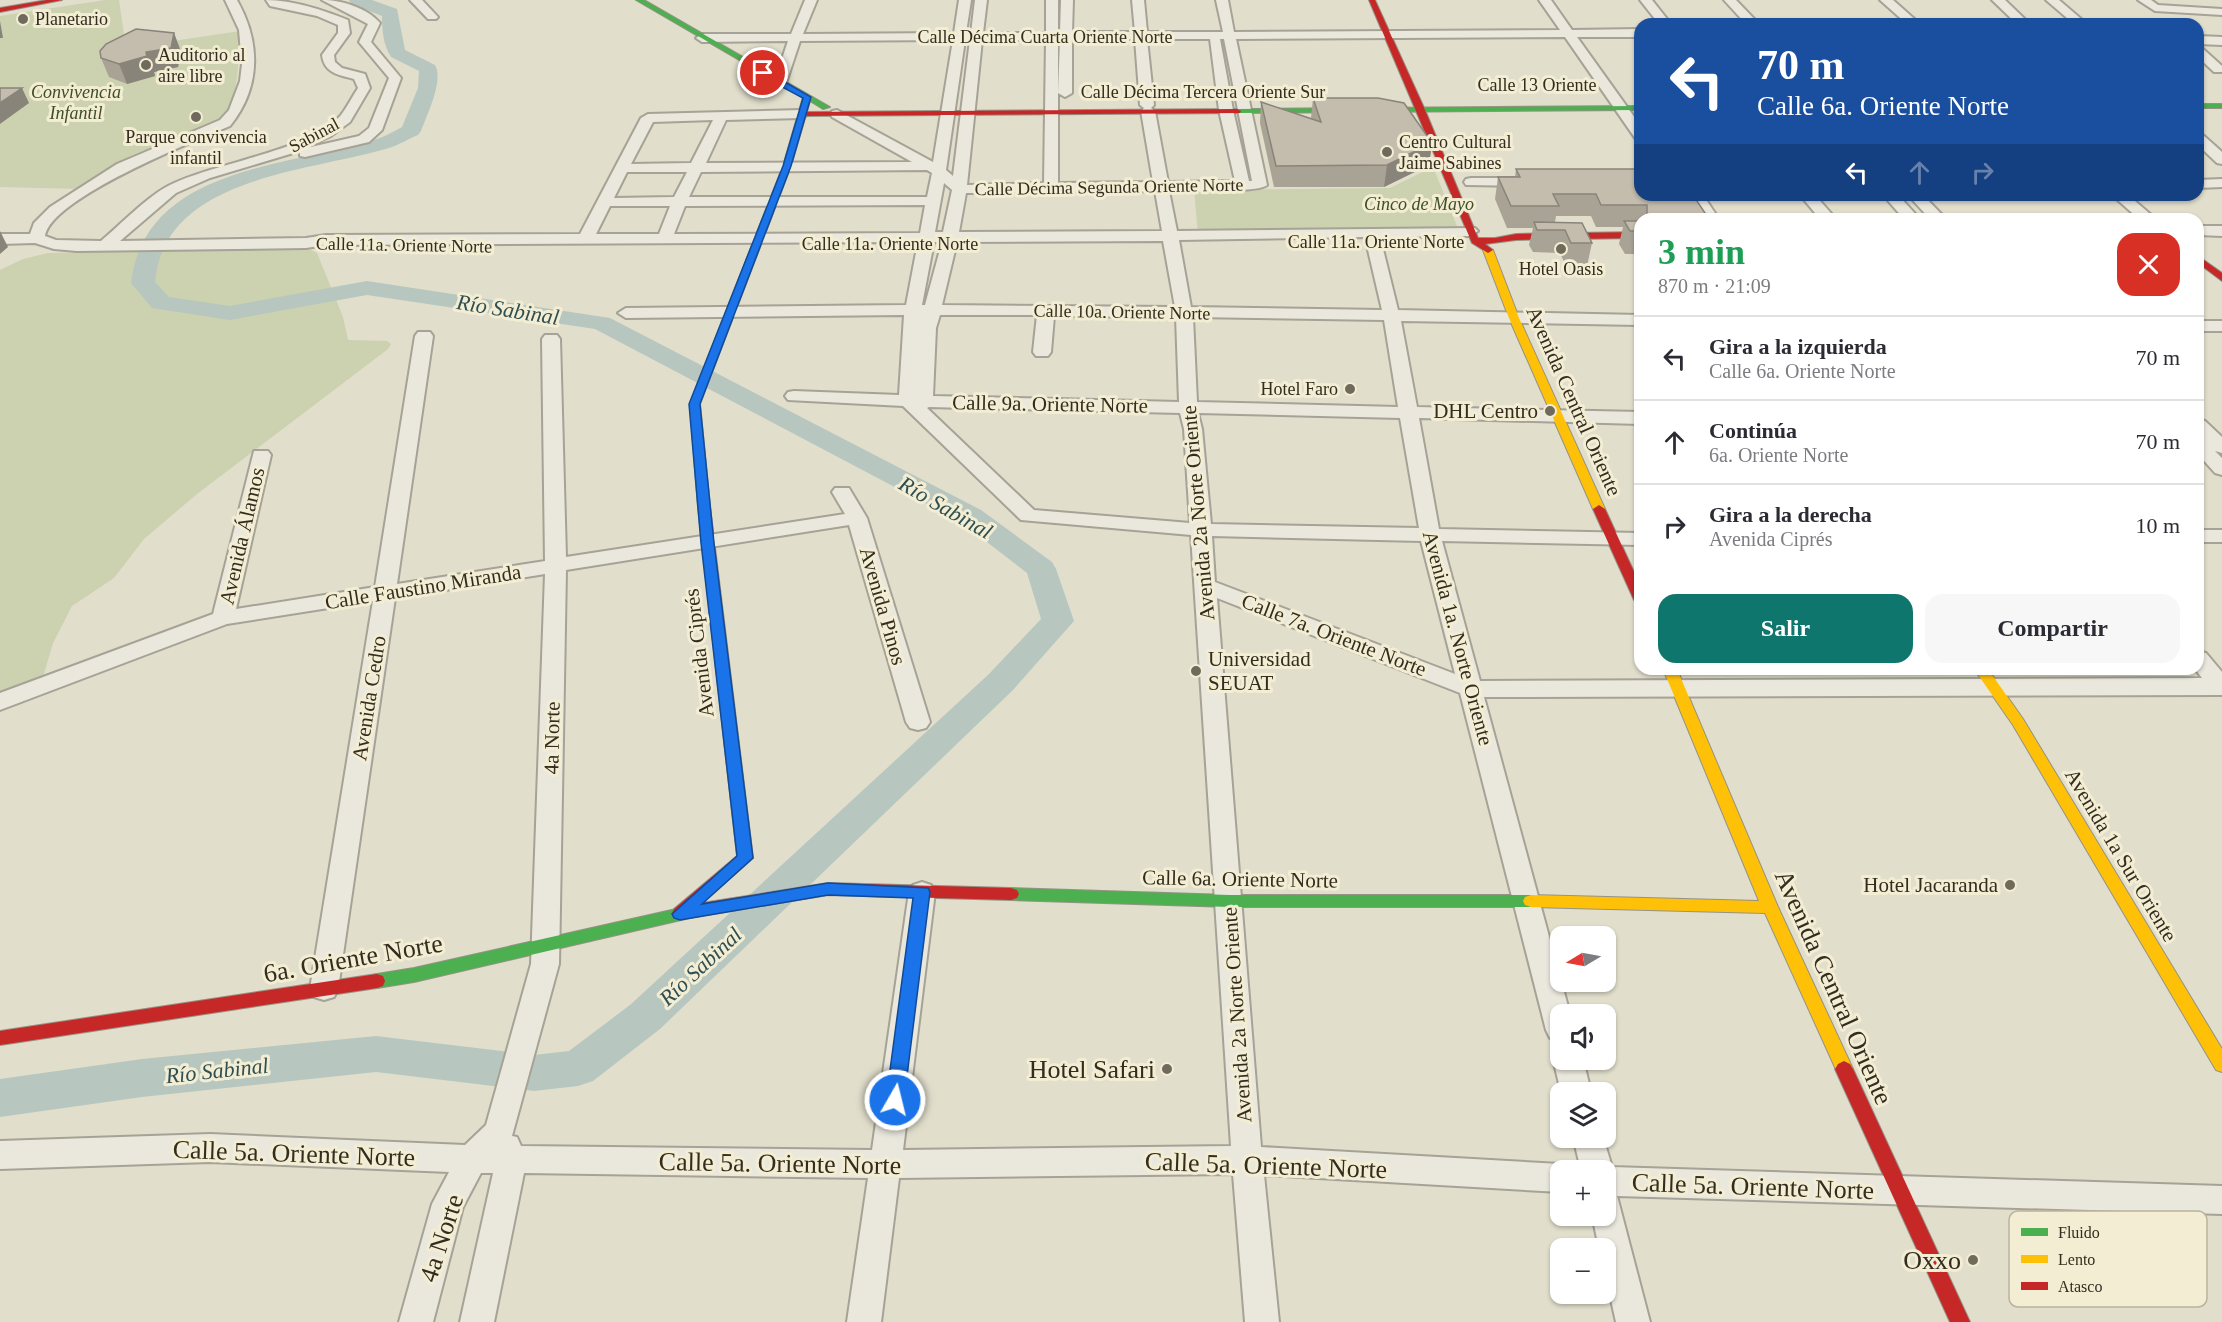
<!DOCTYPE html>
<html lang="es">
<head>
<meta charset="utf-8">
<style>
	:root { --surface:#fff; --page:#f7f7f7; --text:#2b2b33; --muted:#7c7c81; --line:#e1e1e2; --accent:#0f766e }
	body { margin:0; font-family:"Times New Roman",serif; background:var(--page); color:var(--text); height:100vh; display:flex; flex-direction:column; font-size:22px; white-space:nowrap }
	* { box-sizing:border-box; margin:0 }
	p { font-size:20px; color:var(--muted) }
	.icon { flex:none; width:33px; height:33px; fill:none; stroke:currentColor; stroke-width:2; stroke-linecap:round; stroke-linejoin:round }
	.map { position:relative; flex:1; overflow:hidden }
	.sheet { position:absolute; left:1634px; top:213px; width:570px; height:462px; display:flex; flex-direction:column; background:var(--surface); border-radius:18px; box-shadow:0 2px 4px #0004 }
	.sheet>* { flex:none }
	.banner { position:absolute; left:1634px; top:18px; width:570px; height:183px; border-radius:18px; box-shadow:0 2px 4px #0004; background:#1a4fa0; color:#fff; overflow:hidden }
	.needle { width:39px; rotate:260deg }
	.controls { position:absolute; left:1550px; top:926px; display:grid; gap:12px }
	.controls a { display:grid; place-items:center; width:66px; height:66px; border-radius:12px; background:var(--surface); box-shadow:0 2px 4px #0004; font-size:30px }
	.pin { position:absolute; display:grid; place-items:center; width:51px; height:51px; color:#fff; margin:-26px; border:3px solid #fff; border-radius:50%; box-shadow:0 2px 6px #0007 }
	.me { position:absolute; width:66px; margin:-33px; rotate:8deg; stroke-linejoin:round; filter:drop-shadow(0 0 4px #0008) }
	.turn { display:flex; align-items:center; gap:21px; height:126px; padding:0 24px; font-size:27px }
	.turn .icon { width:78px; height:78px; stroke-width:2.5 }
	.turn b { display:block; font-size:42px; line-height:51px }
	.lanes { display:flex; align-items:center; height:57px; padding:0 24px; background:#0003; justify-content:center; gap:30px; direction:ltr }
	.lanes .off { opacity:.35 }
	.round { display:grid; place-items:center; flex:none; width:63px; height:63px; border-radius:18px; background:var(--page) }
	.headline { display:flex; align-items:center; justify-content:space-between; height:102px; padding:0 24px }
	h1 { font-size:36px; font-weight:700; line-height:45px; color:#1e9e55 }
	.action { display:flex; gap:12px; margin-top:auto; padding:12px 24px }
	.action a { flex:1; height:69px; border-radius:18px; background:var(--accent); color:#fff; font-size:24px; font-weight:700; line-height:69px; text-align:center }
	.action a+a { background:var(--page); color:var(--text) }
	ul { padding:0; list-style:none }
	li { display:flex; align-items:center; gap:18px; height:84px; padding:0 24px; border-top:2px solid var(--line) }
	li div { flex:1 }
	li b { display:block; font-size:22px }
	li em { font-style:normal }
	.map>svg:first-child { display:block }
</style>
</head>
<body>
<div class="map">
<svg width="2222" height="1322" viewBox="0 0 2222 1322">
	<rect width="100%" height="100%" fill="#e1decc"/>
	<g fill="#ccd1b0">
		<path d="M105 0H119L126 48 240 31C238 61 240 92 223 118L132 155 80 189 0 187V16Z"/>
		<path d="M1433 167 1459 231 1198 234 1194 190 1390 188Z"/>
		<path d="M297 248 309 249 317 253 343 317 348 340 387 341 391 344 388 349 197 494 144 539 114 578 72 606 53 643 43 677 0 694V270L23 259 48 253Z"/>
	</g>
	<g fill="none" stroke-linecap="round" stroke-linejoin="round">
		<path fill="#b7c7bf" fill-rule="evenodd" d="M349 0H372L397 9 405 50 435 65C444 80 427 115 421 131L418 135C408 139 399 145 389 148 310 172 164 176 155 282L169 297 230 306 367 281 610 318 981 510 1052 562 1056 569 1074 621 1013 690 660 1029 593 1081 578 1086 534 1091 376 1072 142 1097 0 1117V1079L142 1059 376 1036 534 1055 569 1051 630 1005 989 674 1041 619 1027 573 961 522 595 329 367 295 230 320 152 308 131 283C145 165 291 167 377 139 386 136 394 131 402 127L418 88 419 71 391 57C383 45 382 29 382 16L351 4Z"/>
		<g stroke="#a6a295" stroke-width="4">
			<g id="street">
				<path d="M225 0H237C261 42 261 88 230 126 194 141 51 198 45 236L56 240 101 241C120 225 147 197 168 186 212 163 311 151 341 115 347 107 352 97 358 88L354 79C339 75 324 73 322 55L338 33V25L317 16 270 6 266 0C293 0 323 10 348 20L350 33 334 55 335 62 342 68 365 74 370 88 350 122 331 136 302 149 359 136 369 128 389 78 359 42 368 24 322 0C342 0 367 8 380 23L371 42 401 78 382 130 369 142 305 157 300 156V151L210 178 176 193 120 241 306 238 326 235 580 234 641 118 648 114 802 110 809 114 802 118 726 120 706 163 912 162 832 117 830 114 832 111 837 110 933 162 953 40 800 41 786 83 780 87 774 83 788 41 702 42 696 38 702 34H791L805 0H817L803 34 954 33 959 0H971L966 33H971L975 0H987L983 33H1046V0H1058V32H1060L1061 0H1073L1072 32H1135L1132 0H1144L1147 32H1223L1216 0H1228L1234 32 1560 30 1539 0H1551L1572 30 1640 29V37H1577L1640 125V139L1635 138 1565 37 1236 39 1267 185C1260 193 1185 190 1169 191L1177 231 1475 228 1478 231 1470 236 1380 237 1398 310 1640 315V325L1401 321 1417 407 1640 412V424L1419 418 1439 529 1640 533V545L1442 541 1480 681 2202 678 2195 669H2198V651L2206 653 2222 672V695L1484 697 1570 1014H1560V1042L1550 1038 1546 1030 1460 693 1217 598 1261 1147 1560 1164 1572 1170H1560V1192L1264 1175 1279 1322H1245L1233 1174 899 1178 881 1322H847L868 1178 524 1173 494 1322H460L493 1173H481L463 1207 433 1322H399L432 1204 449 1172 210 1162 0 1169V1141L210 1134 465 1145 486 1125 531 964 545 574 395 598 338 989 334 997 324 1000 314 997 310 989 373 601 227 624 0 710V693L213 614 254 451H268L271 455 236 609 375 587 415 336 418 332H430L433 336 397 584 545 561 542 339 545 335H557L560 339 566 557 845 514 832 492 835 488H849L867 518 930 722 926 728 918 730 910 728 906 722 849 525 566 570 559 964 512 1136 517 1137 521 1146 872 1150 909 892 913 885 922 882 931 885 935 892 903 1150 1231 1146 1191 535 1021 520 903 406 788 400 785 396 788 392 794 391 899 395 904 315 626 318 618 313 626 308 906 305 918 242 326 245 306 248 77 251 54 249 35 243 0 244V234H30L34 223 50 207 117 164 220 120 229 110 240 81 242 64 239 30ZM1135 39 1140 105 1144 108 1141 111 1153 182 1058 183V40H1060L1058 93 1065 97 1072 93V40ZM1147 39H1210L1219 110 1235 181 1168 182 1155 111 1151 108 1154 105ZM1220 39H1224L1252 181H1249L1233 110ZM965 40H970L953 176 946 170ZM982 40H1046L1044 183 967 185ZM713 120 691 163 631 164 653 122ZM927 170 932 173 927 197H689L701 172ZM627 172H687L674 197 614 198ZM944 183 952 190 943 232H935ZM1155 191 1162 231 959 232 966 193ZM925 205 920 233 674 234 685 206ZM610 206H670L659 234H596ZM1365 237 1382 310 1191 307 1179 240ZM1163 241 1175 307 942 305 957 242ZM934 242H942L925 305H922ZM940 315H1037L1033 352 1036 356H1048L1051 352 1054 316 1176 317 1179 402 933 396 936 328ZM1193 317 1384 320 1398 407 1197 402ZM929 407 1180 413 1184 429 1190 523 1034 510 927 408ZM1198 413 1400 418 1419 528 1211 524 1202 429ZM1212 536 1421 541 1455 674 1215 582Z"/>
				<path d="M410 0H422L438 17 436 19H428Z"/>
				<path d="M1640 0H1652L1671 24H1659Z"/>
				<path d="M1724 0H1736L1759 24H1746Z"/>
				<path d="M1880 0H1893L1920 24H1907Z"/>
				<path d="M1992 0H2005L2030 24H2017Z"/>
				<path d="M2046 0H2059L2087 24H2074Z"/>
				<path d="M2138 0H2151L2158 5 2222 9V15L2155 11Z"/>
				<path d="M2198 36 2222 37V45L2198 44Z"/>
				<path d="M2198 47 2202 48 2222 66V72H2214L2198 57Z"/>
				<path d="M2198 134 2203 135 2222 152V164L2217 163 2198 145Z"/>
				<path d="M1471 178H1527L1534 182 1527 186 1466 185 1464 182 1466 179Z"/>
				<path d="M2222 179V187L2198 188V180Z"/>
				<path d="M1689 195H1703L1719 219H1703Z"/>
				<path d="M1800 195H1815L1836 219H1820Z"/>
				<path d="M1883 195H1898L1920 219H1904Z"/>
				<path d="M1908 195H1923L1946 219H1930Z"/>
				<path d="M2112 195H2128L2156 219H2139Z"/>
				<path d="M2198 226H2222V236L2198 235Z"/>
				<rect x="2198" y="321" width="24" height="10"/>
				<path d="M2198 419 2205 421 2222 437V453L2215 451 2222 458V475L2215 473 2198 454V438L2203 440 2198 435Z"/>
				<rect x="2198" y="530" width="24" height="12"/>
				<path d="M1560 1049V1059H1583L1591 1092H1561L1553 1059Z"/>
				<path d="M1573 1137H1603L1612 1167 2222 1186V1214L1617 1196 1650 1322H1616L1605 1273V1248H1599L1592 1215H1605V1170H1581Z"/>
			</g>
		</g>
		<g stroke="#969285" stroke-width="2">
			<g id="fast">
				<path d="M636 0H644L830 107 823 109 810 101 791 166 700 404 710 507 704 511 698 507 690 404 783 166 803 97Z"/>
				<rect x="2198" y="104" width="24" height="4"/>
				<path d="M1640 106V110L1237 113 1233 111 1237 109Z"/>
				<path d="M1011 888 1230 895H1531L1537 897 1539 901 1537 905 1531 907H1230L1011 900 1005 898 1003 894 1005 890Z"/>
				<path d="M694 905 700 907 702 911 700 915 694 917 414 982 377 988 371 986 369 981 371 976 377 974 414 968Z"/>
			</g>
		</g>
		<g stroke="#969285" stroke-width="2">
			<g id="slow">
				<path d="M1485 248 1493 250 1519 318 1605 509 1603 512H1595L1593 509 1509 318 1483 250Z"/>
				<path d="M1663 669H1677L1778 907 1853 1069 1850 1074 1844 1077 1838 1074 1765 913 1531 907 1525 905 1523 901 1525 897 1531 895 1759 901Z"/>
				<path d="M1974 669H1988L2023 719 2222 1049V1072L2216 1070 2013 725Z"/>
			</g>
		</g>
		<g stroke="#969285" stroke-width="2">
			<g id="jam">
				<path d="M47 0H62L0 12V8Z"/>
				<path d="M1369 0H1375L1425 110 1478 238H1495L1516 234 1640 232V238L1516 240 1485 244 1493 250 1488 253 1472 243Z"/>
				<path d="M1237 109 1241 111 1240 113 802 116 798 114 802 112Z"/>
				<path d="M2198 256 2222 273V281L2198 263Z"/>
				<path d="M704 503 710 507 753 858 702 903 828 883 1011 888 1017 890 1019 894 1017 898 1011 900 828 895 694 917 688 915 680 919 674 917 672 913 674 909 737 856 698 507Z"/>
				<path d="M1599 505 1605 509 1640 585V604L1634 600 1593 509Z"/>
				<path d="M377 974 383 976 385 981 383 986 377 988 0 1045V1031Z"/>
				<path d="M1844 1061 1850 1064 1853 1069 1970 1322H1950L1835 1069 1838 1064Z"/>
			</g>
		</g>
		<use href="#street" fill="#eae8dd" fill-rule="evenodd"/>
		<use href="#fast" fill="#4caf50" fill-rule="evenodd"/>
		<use href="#slow" fill="#ffc107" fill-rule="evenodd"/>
		<use href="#jam" fill="#c62828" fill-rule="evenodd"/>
	</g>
	<g fill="#a9a395">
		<path d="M174 33 181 52 178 67 154 72 155 76 127 84 109 77 101 58Z"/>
		<path d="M1313 98 1432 143 1429 165 1384 187H1274L1260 123 1261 102 1311 118Z"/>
		<path d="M1516 169 1709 219H1640V254H1625L1619 244 1623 227H1596L1591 216H1556L1555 222 1592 243 1587 266H1566L1560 253 1533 252 1529 245 1533 228H1507L1495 199 1498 177H1515Z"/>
	</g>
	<g fill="#898479">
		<path d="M0 21 3 38H0Z"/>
		<path d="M174 33 181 52 178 67 154 72 155 76 127 84 119 64 146 52Z"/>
		<path d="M22 88 29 103 0 124V103Z"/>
		<path d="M1432 143 1429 165 1384 187 1387 165Z"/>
		<path d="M0 231 8 247 0 254Z"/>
	</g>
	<g fill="#c4bdad" stroke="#898479" stroke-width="1.5">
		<path d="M136 29 174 33 171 48 146 52 147 56 119 64 101 58 100 51 106 44Z"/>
		<path d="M0 88H22L0 103Z"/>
		<path d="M1313 98H1378L1404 103 1432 143 1387 165 1276 166 1261 102 1321 122Z"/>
		<path d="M1516 169H1640V195H1693L1709 219H1647V205H1601L1596 194H1553L1559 206H1511L1498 177H1520Z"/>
		<path d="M1624 221H1640V231H1630Z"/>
		<path d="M1534 222 1582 223 1592 243H1571L1565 230H1537Z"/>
	</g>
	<path fill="#1a73e8" stroke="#114b97" stroke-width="1.5" d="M760 71H766L811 97 791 166 700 404 714 543 753 858 702 904 828 883 928 888 930 892 904 1100 901 1105 895 1108 889 1105 886 1100 913 898 828 895 680 920 674 918 672 914 737 856 701 543 689 404 783 166 803 98 760 75Z"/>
	<g fill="#706a5c" stroke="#f2edd3" stroke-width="2">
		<circle cx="23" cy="19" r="6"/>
		<circle cx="146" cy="65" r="6"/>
		<circle cx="196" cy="117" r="6"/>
		<circle cx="1387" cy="152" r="6"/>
		<circle cx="1561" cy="249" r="6"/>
		<circle cx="1350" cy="389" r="6"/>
		<circle cx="1550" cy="411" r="6"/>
		<circle cx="1196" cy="671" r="6"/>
		<circle cx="2010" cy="885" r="6"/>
		<circle cx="1167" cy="1069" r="6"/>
		<circle cx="1973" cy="1260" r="6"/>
	</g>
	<g text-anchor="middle" stroke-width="6" stroke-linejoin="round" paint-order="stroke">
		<g font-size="18" fill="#332c1f" stroke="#f2edd3" text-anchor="start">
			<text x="35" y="25">Planetario</text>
			<text x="158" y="61">Auditorio al<tspan x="158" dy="21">aire libre</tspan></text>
			<text x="196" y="143" text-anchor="middle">Parque convivencia<tspan x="196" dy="21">infantil</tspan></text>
			<text x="1399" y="148">Centro Cultural<tspan x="1399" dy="21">Jaime Sabines</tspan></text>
			<text x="1561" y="275" text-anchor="middle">Hotel Oasis</text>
			<text x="1338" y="395" text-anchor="end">Hotel Faro</text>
		</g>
		<g font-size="18" fill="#332c1f" stroke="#f2edd3">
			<text x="1045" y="43">Calle Décima Cuarta Oriente Norte</text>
			<text x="1537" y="91">Calle 13 Oriente</text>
			<text x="1203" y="98">Calle Décima Tercera Oriente Sur</text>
			<text transform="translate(314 135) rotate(-28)" y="6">Sabinal</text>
			<text transform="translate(1109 187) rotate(-1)" y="6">Calle Décima Segunda Oriente Norte</text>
			<text x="1376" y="248">Calle 11a. Oriente Norte</text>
			<text x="890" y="250">Calle 11a. Oriente Norte</text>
			<text transform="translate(404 245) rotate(1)" y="6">Calle 11a. Oriente Norte</text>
			<text transform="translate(1122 312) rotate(1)" y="6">Calle 10a. Oriente Norte</text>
		</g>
		<g font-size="18" font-style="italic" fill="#3e4e27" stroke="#f2edd3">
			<text x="76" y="98">Convivencia<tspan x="76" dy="21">Infantil</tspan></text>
			<text x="1419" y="210">Cinco de Mayo</text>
		</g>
		<g font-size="21" fill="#332c1f" stroke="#f2edd3">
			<text transform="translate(1574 401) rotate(66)" y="7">Avenida Central Oriente</text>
			<text transform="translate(1050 404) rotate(1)" y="7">Calle 9a. Oriente Norte</text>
			<text transform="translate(1198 513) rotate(-95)" y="7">Avenida 2a Norte Oriente</text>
			<text transform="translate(242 536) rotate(-77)" y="7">Avenida Álamos</text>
			<text transform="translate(423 587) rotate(-9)" y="7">Calle Faustino Miranda</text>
			<text transform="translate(883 606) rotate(74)" y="7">Avenida Pinos</text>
			<text transform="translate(1334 635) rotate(21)" y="7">Calle 7a. Oriente Norte</text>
			<text transform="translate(1458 638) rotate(75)" y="7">Avenida 1a. Norte Oriente</text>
			<text transform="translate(699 653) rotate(-97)" y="7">Avenida Ciprés</text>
			<text transform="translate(369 698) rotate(-81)" y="7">Avenida Cedro</text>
			<text transform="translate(552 738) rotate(-89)" y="7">4a Norte</text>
			<text transform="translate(2121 855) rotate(59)" y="7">Avenida 1a Sur Oriente</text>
			<text transform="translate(1240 879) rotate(1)" y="7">Calle 6a. Oriente Norte</text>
			<text transform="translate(1237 1015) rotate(-94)" y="7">Avenida 2a Norte Oriente</text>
		</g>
		<g font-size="21" fill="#332c1f" stroke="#f2edd3" text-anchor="end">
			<text x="1538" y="418">DHL Centro</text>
			<text x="1208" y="666" text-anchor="start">Universidad<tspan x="1208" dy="24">SEUAT</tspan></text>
			<text x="1998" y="892">Hotel Jacaranda</text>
		</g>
		<g font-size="22" font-style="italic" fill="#2f4f52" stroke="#f2edd3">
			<text transform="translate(508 309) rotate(9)" y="8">Río Sabinal</text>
			<text transform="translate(946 507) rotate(30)" y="8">Río Sabinal</text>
			<text transform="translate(700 966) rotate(-43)" y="8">Río Sabinal</text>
			<text transform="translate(217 1070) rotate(-6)" y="8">Río Sabinal</text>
		</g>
		<g font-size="26" fill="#332c1f" stroke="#f2edd3">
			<text transform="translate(353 958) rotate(-10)" y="9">6a. Oriente Norte</text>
			<text transform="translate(1834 987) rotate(66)" y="9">Avenida Central Oriente</text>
			<text transform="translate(294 1153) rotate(2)" y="9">Calle 5a. Oriente Norte</text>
			<text transform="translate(780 1163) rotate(1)" y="9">Calle 5a. Oriente Norte</text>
			<text transform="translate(1266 1165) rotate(2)" y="9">Calle 5a. Oriente Norte</text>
			<text transform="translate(1753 1186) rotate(2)" y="9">Calle 5a. Oriente Norte</text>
			<text transform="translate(441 1238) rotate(-72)" y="9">4a Norte</text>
		</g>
		<g font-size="26" fill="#332c1f" stroke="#f2edd3" text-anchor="end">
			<text x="1155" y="1078">Hotel Safari</text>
			<text x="1961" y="1269">Oxxo</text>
		</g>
	</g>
	<rect x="2009" y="1211" width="198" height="96" rx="9" fill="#f2edd3" stroke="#b9b39d" stroke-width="1.5"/>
	<rect x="2021" y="1228" width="27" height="8" fill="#4caf50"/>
	<rect x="2021" y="1255" width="27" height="8" fill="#ffc107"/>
	<rect x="2021" y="1282" width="27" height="8" fill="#c62828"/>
	<g font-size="16" fill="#332c1f">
		<text x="2058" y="1238">Fluido</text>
		<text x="2058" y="1265">Lento</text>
		<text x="2058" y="1292">Atasco</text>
	</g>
</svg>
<div class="controls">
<a><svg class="needle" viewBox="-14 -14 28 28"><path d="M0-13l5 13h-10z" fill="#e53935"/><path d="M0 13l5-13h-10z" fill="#7c7c81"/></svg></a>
<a><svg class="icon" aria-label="sound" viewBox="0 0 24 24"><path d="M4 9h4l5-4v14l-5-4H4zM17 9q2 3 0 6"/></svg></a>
<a><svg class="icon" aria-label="layers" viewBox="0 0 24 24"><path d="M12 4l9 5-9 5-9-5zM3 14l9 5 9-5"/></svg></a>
<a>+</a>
<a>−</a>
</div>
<div class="pin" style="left:763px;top:73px;background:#d93025"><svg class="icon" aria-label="arrive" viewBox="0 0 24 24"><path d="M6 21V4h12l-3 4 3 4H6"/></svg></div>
<svg class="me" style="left:895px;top:1100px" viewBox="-20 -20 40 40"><circle r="17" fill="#1a73e8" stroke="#fff" stroke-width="3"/><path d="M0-11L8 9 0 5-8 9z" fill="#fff"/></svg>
<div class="banner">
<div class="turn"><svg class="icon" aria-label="left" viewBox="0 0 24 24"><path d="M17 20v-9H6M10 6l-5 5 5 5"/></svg><div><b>70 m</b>Calle 6a. Oriente Norte</div></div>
<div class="lanes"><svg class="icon" aria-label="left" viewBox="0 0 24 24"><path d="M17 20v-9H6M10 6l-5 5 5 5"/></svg><svg class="icon off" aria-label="ahead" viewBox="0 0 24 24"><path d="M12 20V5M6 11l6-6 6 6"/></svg><svg class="icon off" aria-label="right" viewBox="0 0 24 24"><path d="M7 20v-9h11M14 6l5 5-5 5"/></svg></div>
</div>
<section class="sheet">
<div class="headline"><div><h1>3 min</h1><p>870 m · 21:09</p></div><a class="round" style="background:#d93025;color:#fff"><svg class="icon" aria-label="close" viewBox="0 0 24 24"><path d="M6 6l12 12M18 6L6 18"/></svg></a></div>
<ul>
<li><svg class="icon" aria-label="left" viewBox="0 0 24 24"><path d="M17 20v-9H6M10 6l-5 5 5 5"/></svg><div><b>Gira a la izquierda</b><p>Calle 6a. Oriente Norte</p></div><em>70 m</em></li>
<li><svg class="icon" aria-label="ahead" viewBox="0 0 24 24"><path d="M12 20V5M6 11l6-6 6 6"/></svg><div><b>Continúa</b><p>6a. Oriente Norte</p></div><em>70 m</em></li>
<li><svg class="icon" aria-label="right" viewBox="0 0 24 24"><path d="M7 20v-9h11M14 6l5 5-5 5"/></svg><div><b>Gira a la derecha</b><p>Avenida Ciprés</p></div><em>10 m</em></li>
</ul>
<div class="action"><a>Salir</a><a>Compartir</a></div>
</section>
</div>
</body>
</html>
